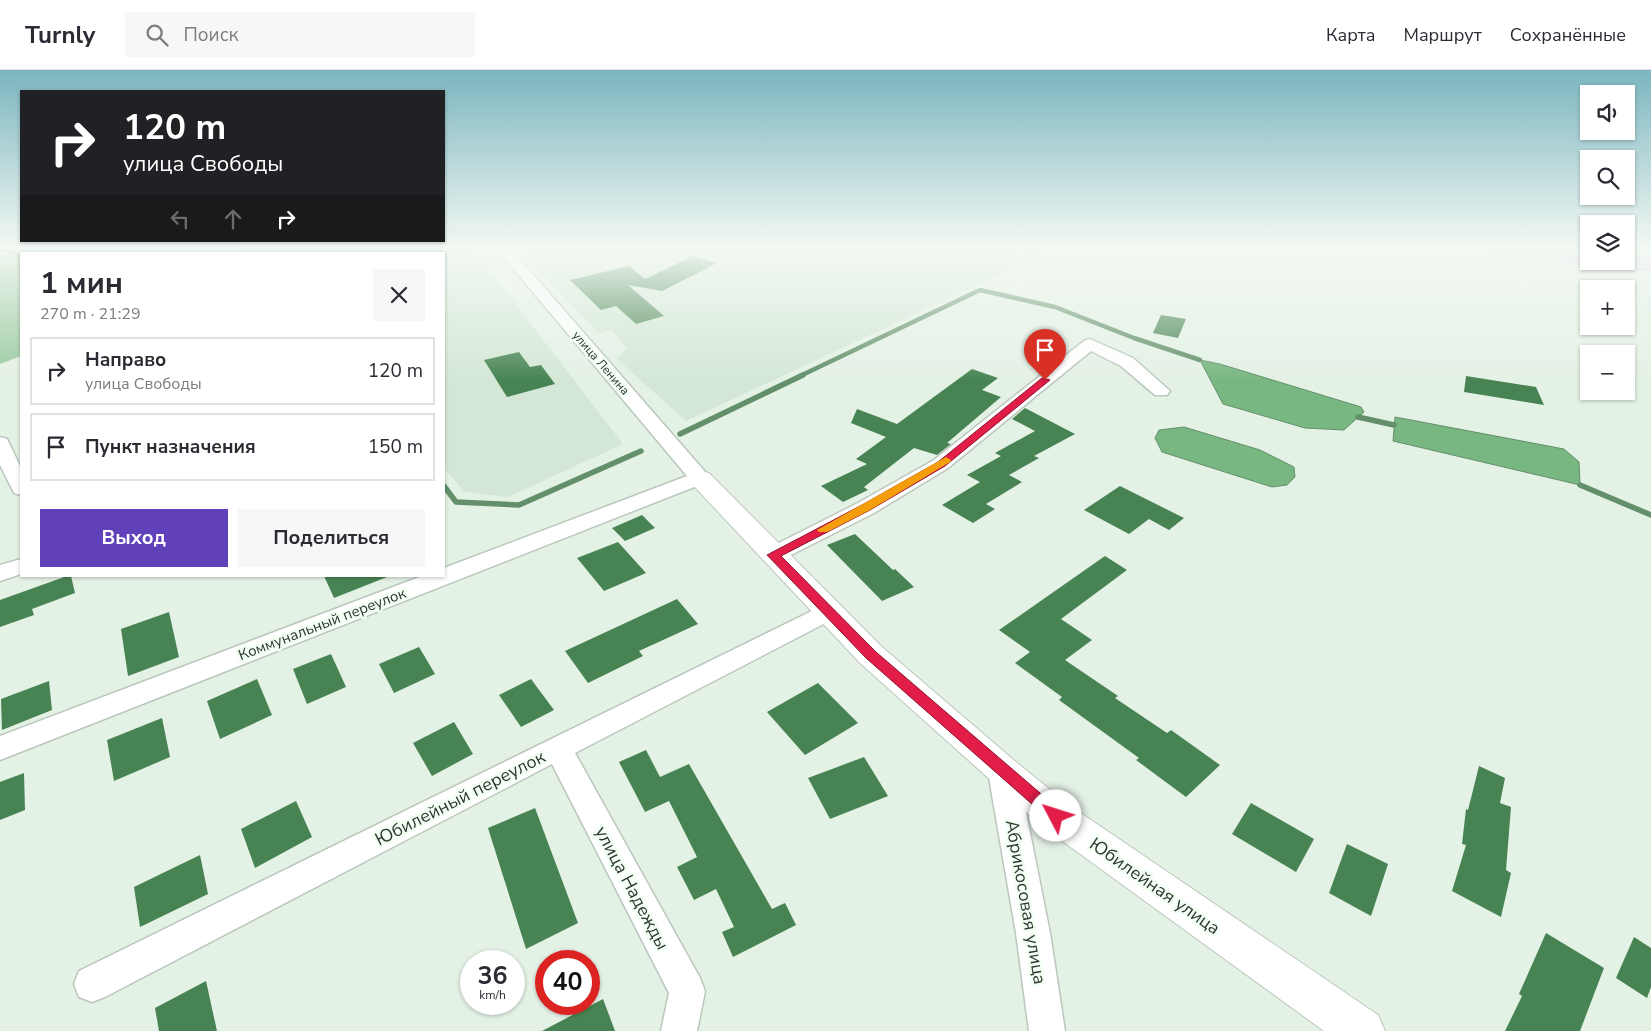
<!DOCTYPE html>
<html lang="ru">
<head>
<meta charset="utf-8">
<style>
	:root { --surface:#fff; --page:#f7f7f7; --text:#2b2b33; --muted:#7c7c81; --line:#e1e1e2; --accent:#6141b9 }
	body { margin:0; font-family:"Nunito Sans",sans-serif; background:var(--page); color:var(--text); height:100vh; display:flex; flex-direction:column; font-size:19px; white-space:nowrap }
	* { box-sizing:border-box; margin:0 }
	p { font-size:16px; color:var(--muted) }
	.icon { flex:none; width:28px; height:28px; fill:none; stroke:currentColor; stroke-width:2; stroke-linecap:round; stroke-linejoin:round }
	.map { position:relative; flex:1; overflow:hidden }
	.sheet { position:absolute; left:20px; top:182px; width:425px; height:325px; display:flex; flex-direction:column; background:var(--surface); border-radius:0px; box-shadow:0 1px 4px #0004 }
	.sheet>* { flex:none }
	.hud { position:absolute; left:20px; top:20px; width:425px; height:152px; border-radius:0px; box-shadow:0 1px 4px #0004; background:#202124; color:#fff; overflow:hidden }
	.controls { position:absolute; left:1580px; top:15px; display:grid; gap:10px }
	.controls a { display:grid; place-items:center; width:55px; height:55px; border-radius:0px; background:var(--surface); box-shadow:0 1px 4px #0004; font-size:25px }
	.speed { position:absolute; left:460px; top:880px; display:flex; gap:10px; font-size:25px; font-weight:700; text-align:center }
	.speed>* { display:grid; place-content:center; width:65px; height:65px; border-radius:50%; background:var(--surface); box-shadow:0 1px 4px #0004; line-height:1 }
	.speed small { font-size:12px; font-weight:400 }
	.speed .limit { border:8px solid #d22; background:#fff; color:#111 }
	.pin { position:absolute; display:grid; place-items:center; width:42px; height:42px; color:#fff; margin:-51px -21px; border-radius:50% 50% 50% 0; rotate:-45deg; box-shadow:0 0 5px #0007 }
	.pin .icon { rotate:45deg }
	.me { position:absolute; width:55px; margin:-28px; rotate:310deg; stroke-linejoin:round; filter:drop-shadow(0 0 4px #0008) }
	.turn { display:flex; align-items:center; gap:18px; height:105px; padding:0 20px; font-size:22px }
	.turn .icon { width:65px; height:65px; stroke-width:2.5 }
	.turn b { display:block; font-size:35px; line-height:42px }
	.lanes { display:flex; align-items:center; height:48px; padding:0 20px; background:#0003; justify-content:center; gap:25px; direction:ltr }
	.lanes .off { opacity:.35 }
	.round { display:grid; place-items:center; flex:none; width:52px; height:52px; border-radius:0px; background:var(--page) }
	.summary { display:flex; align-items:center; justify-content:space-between; height:85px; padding:0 20px }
	h1 { font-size:30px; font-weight:700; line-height:38px }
	.action { display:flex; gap:10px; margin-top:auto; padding:10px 20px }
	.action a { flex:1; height:58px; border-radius:0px; background:var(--accent); color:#fff; font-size:20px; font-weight:700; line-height:58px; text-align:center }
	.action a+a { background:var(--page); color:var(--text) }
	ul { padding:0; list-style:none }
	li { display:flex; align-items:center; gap:15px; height:68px; margin:0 10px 8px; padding:0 10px; border:2px solid var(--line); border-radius:0px }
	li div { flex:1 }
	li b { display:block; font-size:19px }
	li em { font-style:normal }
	header { display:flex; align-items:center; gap:30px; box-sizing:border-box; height:70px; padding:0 25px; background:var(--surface); border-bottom:1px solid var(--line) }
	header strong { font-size:24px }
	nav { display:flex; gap:28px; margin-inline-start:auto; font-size:18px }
	.search { width:350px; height:45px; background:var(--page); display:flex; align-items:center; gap:12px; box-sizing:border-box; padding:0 18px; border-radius:0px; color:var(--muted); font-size:19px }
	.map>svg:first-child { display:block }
</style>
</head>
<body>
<header>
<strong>Turnly</strong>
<div class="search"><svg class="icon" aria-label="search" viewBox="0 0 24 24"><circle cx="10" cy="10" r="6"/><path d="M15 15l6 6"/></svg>Поиск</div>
<nav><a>Карта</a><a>Маршрут</a><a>Сохранённые</a></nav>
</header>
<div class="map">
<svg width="1651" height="961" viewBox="0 0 1651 961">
	<rect width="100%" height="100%" fill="#e4f1e5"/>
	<g fill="#d4e7d6">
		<path d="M237 177H472L623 374 508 427 465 422 444 398V184H247Z"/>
		<path d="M516 177H1058L686 351 617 289 627 278 612 260 599 264Z"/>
	</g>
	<path fill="#9ac9a0" d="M0 184 21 186V286L0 294Z"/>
	<g fill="#78b682" stroke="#63906a">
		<path d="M1200 290 1220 294 1361 337 1364 342 1344 360 1305 358 1223 334Z"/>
		<path d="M1395 347 1564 379 1579 392 1580 415 1393 371Z"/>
		<path d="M1184 357 1260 380 1294 397 1295 407 1287 415 1272 417 1162 382 1155 368 1159 360Z"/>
	</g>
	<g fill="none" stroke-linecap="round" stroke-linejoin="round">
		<g stroke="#63906a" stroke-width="4.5">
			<path d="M0 179 21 185"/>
			<path d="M800 306 980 220 1055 237 1134 268 1200 290"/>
		</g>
		<g stroke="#63906a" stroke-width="5.5">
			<path d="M1358 347 1394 355"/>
			<path d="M680 364 803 305"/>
			<path d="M1580 415 1651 445"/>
			<path d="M444 416 456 432 519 435 641 381"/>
		</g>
	</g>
	<g fill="#488453">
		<path d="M693 186 717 193 662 221 628 215 664 246 636 254 616 236 601 240 570 210 629 196 645 209Z"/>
		<path d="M1161 245 1186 249 1178 268 1153 263Z"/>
		<path d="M519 282 530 297 541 295 555 314 507 327 484 290Z"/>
		<path d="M972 299 998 308 982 320 1001 327 947 373 951 374 937 385 914 378 864 417 868 420 843 432 821 416 867 394 856 389 886 367 851 353 857 339 897 354Z"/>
		<path d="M1466 306 1536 317 1544 335 1464 322Z"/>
		<path d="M1025 338 1075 364 1034 386 1039 388 1009 405 1022 412 986 434 995 439 973 453 942 435 980 412 967 405 1001 386 995 383 1035 361 1012 349Z"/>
		<path d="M1120 416 1184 448 1169 460 1149 449 1129 464 1084 440Z"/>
		<path d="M642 445 655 458 625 471 612 458Z"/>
		<path d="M855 464 893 500 895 499 914 517 882 531 827 475Z"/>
		<path d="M618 472 646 503 604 521 577 488Z"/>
		<path d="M1105 486 1127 500 1061 549 1092 570 1065 590 1118 626 1115 628 1167 663 1171 660 1220 695 1186 727 1136 690 1139 688 1059 630 1062 627 1015 593 1030 582 999 560Z"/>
		<path d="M67 506H71L75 523 32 539 34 545 0 557V530Z"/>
		<path d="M324 506H386L387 507 334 528Z"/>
		<path d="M677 529 698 554 639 581 643 586 588 613 565 581Z"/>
		<path d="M169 542 179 587 128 606 121 559Z"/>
		<path d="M419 577 435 604 394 623 379 594Z"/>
		<path d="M331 584 346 617 307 634 293 599Z"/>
		<path d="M257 609 272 645 220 669 207 631Z"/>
		<path d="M531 609 554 640 521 657 499 625Z"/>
		<path d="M49 611 52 640 2 660 1 629Z"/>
		<path d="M818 613 858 653 805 685 767 642Z"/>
		<path d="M162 648 170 687 114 711 107 670Z"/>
		<path d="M454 652 473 684 432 706 413 673Z"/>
		<path d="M646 680 660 707 689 694 772 839 785 833 796 855 733 887 722 862 734 857 716 819 694 830 677 797 697 787 669 731 645 742 619 692Z"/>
		<path d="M864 687 888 726 830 749 808 708Z"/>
		<path d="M1479 696 1505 708 1500 733 1511 737 1506 800 1511 803 1501 847 1452 821 1466 775 1462 774 1466 739 1468 740Z"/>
		<path d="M24 703 25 740 0 750V712Z"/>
		<path d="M296 731 312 767 255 798 241 759Z"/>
		<path d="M1251 733 1314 769 1296 802 1232 764Z"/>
		<path d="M535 738 578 853 526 879 488 758Z"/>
		<path d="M1347 774 1388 794 1371 846 1329 823Z"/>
		<path d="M200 785 208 824 140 857 134 817Z"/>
		<path d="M1546 863 1604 898 1580 961H1505L1522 926 1519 924Z"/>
		<path d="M1634 867 1651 878V917L1647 928 1616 908Z"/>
		<path d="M206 911 217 961H159L155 938Z"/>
		<path d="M603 929 615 961H542Z"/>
	</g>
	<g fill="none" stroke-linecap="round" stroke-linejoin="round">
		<g stroke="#bbc7bc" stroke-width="3">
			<g id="minor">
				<path d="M495 177H509L707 404 710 408 707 412 0 690V666L422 506H444V498L687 406Z"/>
				<path d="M1090 269 1133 288 1170 321 1167 325H1155L1121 296 1091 281 948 398 874 443 781 490 773 492 765 490 762 485 765 480 858 433 934 390 1084 271Z"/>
				<path d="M0 367 7 369 21 398V425L14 423 0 395Z"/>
				<path d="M21 489V504L0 511V495Z"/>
				<path d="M828 533 837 535 840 541 837 547 575 683 700 908 705 921 697 961H661L669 923 552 694 105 927 92 932 79 927 74 914 79 901Z"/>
				<path d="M1003 690 1013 693 1018 702 1050 863 1065 961H1029L1016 863 988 702 993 693Z"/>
			</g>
		</g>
		<g stroke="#bbc7bc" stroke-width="2">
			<path id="tertiary" d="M700 401 709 403 882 577 1016 692 1069 735 1378 945 1385 961H1324L1043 757 860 593 691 413 688 408 691 403Z"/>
		</g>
		<g stroke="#bbc7bc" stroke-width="2">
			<g id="secondary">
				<path d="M1470 177H1522L1589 184V191H1596L1589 194 1478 182 1472 180Z"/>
				<path d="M1626 187 1651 190V200L1612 196 1604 191H1626Z"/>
			</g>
		</g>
		<use href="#minor" fill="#fff" fill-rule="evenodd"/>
		<use href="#tertiary" fill="#fff" fill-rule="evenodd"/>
		<use href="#secondary" fill="#dfd7fb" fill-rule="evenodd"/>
	</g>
	<linearGradient id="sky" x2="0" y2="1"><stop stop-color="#7bb5bf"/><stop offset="0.57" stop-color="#f3f9f3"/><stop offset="1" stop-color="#f3f9f3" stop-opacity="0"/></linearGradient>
	<rect width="1651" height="311" fill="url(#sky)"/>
	<path fill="#e11d48" stroke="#92132f" d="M1042 308 1050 310 945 396 870 440 781 486 876 582 1061 741 1063 746 1061 750 1056 752 1050 750 866 588 767 485 862 435 938 392Z"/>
	<path fill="#f59e0b" d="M946 387 951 390 950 392 870 440 827 462H819L817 460Z"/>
	<g text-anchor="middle" stroke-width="5" stroke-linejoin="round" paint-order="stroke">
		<g font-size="12" fill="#313632" stroke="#f1fff3">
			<text transform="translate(601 293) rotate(49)" y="4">улица Ленина</text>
		</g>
		<g font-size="15" fill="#313632" stroke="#f1fff3">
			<text transform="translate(322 554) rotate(-21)" y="5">Коммунальный переулок</text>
		</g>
		<g font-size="18" fill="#313632" stroke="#f1fff3">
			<text transform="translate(460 728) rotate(-27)" y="6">Юбилейный переулок</text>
			<text transform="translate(1155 816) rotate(35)" y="6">Юбилейная улица</text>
			<text transform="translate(632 818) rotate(62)" y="6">улица Надежды</text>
			<text transform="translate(1026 832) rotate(80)" y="6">Абрикосовая улица</text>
		</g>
	</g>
</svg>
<div class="controls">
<a><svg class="icon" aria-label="sound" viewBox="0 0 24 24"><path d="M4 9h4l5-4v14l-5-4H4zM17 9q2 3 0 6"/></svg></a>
<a><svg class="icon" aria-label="search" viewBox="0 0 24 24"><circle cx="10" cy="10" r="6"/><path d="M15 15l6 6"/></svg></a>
<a><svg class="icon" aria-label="layers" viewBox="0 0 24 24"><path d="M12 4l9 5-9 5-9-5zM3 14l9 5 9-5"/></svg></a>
<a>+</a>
<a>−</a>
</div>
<div class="speed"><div>36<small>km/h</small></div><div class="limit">40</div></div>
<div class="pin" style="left:1045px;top:310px;background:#d93025"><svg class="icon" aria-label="arrive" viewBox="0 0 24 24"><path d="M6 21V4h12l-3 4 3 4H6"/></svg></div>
<svg class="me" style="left:1056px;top:746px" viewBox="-20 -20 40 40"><circle r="19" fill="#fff"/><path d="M0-13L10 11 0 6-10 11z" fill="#e11d48"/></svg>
<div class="hud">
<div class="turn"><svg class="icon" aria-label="right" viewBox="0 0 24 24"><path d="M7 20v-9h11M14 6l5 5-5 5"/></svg><div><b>120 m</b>улица Свободы</div></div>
<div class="lanes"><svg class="icon off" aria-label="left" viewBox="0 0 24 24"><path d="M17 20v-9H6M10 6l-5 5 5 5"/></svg><svg class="icon off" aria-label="ahead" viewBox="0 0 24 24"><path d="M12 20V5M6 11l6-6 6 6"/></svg><svg class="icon" aria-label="right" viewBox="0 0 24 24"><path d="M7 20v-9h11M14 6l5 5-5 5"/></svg></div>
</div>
<section class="sheet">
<div class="summary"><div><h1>1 мин</h1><p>270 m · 21:29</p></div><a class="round"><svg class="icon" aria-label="close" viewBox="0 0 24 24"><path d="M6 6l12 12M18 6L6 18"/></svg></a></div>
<ul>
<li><svg class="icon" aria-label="right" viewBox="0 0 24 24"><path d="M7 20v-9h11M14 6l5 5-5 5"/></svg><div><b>Направо</b><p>улица Свободы</p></div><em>120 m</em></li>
<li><svg class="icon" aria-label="arrive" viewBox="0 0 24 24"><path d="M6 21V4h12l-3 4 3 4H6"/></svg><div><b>Пункт назначения</b></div><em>150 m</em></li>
</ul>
<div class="action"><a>Выход</a><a>Поделиться</a></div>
</section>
</div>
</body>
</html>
